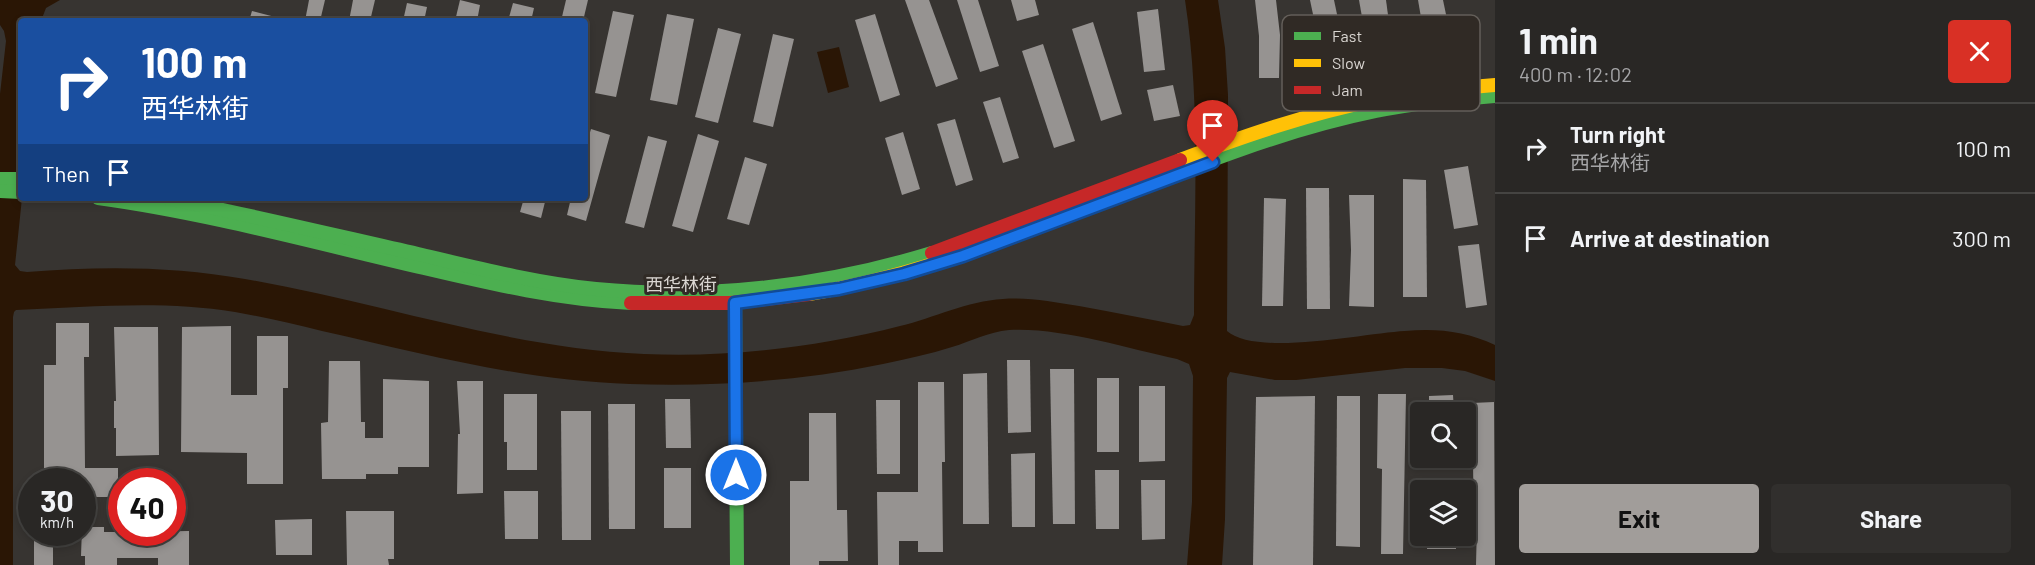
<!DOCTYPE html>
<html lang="en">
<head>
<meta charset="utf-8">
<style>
	:root { --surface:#292725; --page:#312f2d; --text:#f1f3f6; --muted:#a5a5a7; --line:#454442; --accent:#a19d9a }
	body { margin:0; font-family:Barlow,"Noto Sans SC",sans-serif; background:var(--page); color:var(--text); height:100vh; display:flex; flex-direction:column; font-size:22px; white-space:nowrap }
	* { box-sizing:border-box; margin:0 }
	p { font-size:20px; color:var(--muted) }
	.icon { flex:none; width:33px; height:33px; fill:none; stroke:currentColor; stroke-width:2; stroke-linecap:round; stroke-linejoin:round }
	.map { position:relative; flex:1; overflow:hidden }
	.panel { display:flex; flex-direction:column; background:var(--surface); width:540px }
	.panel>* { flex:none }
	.banner { position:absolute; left:18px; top:18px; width:570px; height:183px; border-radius:6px; box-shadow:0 3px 9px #0003,0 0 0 2px var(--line); background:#1a4fa0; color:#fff; overflow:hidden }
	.buttons { position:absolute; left:1410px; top:402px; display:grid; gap:12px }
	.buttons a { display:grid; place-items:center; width:66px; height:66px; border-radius:6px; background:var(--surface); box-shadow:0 3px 9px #0003,0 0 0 2px var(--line); font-size:30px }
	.speed { position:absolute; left:18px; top:468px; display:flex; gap:12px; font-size:30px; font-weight:700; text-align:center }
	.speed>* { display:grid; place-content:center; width:78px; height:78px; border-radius:50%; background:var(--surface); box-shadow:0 3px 9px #0003,0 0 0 2px var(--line); line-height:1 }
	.speed small { font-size:15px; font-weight:400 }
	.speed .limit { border:9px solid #d22; background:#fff; color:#111 }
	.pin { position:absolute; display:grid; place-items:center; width:51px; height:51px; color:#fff; margin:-62px -26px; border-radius:50% 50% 50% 0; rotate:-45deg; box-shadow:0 0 6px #0007 }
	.pin .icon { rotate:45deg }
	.me { position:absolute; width:66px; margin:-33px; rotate:0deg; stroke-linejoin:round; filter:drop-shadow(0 0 4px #0008) }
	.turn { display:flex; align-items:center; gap:21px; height:126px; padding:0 24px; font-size:27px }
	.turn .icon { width:78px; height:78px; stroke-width:2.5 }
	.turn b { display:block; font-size:42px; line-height:51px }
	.then { display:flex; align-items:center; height:57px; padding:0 24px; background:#0003; gap:12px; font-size:22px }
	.round { display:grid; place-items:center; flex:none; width:63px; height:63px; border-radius:6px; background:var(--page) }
	.headline { display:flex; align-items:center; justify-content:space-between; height:102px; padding:0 24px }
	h1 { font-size:36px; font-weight:700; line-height:45px }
	.action { display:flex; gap:12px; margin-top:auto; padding:12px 24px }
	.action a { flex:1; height:69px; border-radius:6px; background:var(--accent); color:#111; font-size:24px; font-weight:700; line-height:69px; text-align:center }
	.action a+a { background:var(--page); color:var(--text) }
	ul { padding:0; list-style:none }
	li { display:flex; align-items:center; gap:18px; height:90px; padding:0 24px; border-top:2px solid var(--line) }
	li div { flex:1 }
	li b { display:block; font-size:22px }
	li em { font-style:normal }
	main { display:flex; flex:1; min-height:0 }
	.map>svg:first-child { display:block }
</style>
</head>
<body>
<main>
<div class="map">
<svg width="1495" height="565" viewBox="0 0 1495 565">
	<rect width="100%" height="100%" fill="#373431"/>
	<g fill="#2a1605">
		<path d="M0 0H60L46 8 41 21H21L22 198 15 265 20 271 27 272C99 266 174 266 245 279 378 302 508 348 644 354 729 358 818 347 900 326 934 318 967 301 1003 299 1028 297 1053 302 1079 306 1113 312 1148 319 1183 326L1190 325 1194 315C1194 210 1201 103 1185 0H1218L1225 48 1228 95 1227 331C1256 357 1366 333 1405 331 1436 328 1466 331 1495 345V381L1465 371 1442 368H1405L1296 380H1275L1230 372 1227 378 1225 519 1222 565H1187L1192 502 1193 376 1189 364 1177 359C1126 348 1060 327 1009 330 988 332 972 341 952 347 930 354 906 359 883 364 800 381 715 387 630 384 525 381 424 354 322 331 293 324 264 317 235 312 163 300 88 307 16 310L14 312 13 317V565H0V94L6 41 4 31 0 25Z"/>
		<path d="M839 47 849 87 828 93 817 52Z"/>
	</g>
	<g fill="#969391">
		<path d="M309 0H325L320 21H305Z"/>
		<path d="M353 0H375L370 21H349Z"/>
		<path d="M460 0 480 5 477 21H455Z"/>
		<path d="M566 0H588L583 21H561Z"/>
		<path d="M905 0H929L958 79 936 87Z"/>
		<path d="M957 0H978L999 66 980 72Z"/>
		<path d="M1011 0H1035L1039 15 1017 21Z"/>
		<path d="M1255 0H1276L1280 35 1279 78H1259V36Z"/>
		<path d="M1310 0H1334L1342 38 1319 43Z"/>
		<path d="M1359 0H1386L1390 30 1365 34Z"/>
		<path d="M1418 0H1443L1448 24 1423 29Z"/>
		<path d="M407 3 427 7 424 21H403Z"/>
		<path d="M513 3 534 8 531 21H508Z"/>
		<path d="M1158 9 1165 70 1144 72 1137 12Z"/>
		<path d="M252 11 279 18V21H249Z"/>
		<path d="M613 11 634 15 616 97 595 93Z"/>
		<path d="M667 14 694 19 677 105 650 100Z"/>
		<path d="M875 14 900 95 880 102 855 20Z"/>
		<path d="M1093 22 1122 114 1101 121 1072 29Z"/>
		<path d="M718 28 741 34 718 123 695 117Z"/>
		<path d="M773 34 794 39 773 127 753 122Z"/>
		<path d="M1043 44 1075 141 1054 148 1022 51Z"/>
		<path d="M1173 85 1180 116 1154 121 1147 90Z"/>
		<path d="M1000 97 1019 158 1003 163 983 102Z"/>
		<path d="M955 119 973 180 956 186 937 124Z"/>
		<path d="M591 129 610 135 586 221 567 215 571 198H585V149Z"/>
		<path d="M903 132 920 189 902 195 885 138Z"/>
		<path d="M698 134 719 141 693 232 672 226Z"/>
		<path d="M648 136 667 141 644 228 625 223Z"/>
		<path d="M745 157 767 164 749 225 727 219Z"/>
		<path d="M1468 166 1478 225 1454 229 1444 170Z"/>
		<path d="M1403 179 1426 180 1427 297H1403Z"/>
		<path d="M1306 188H1329L1330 309H1307Z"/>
		<path d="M1349 195H1374V307L1349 306 1351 250Z"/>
		<path d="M524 198H546L541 218 520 212Z"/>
		<path d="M1264 198 1286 199 1283 306H1262Z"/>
		<path d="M1479 244 1487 305 1466 308 1458 246Z"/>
		<path d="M56 323H89V357H84L85 468H118V497H82V482H67V468H44V365H56Z"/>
		<path d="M231 326V395H257V336H288V388H283V484H247V453L181 452 182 327Z"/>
		<path d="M114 327H158L159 455 116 456V428H114V401H116Z"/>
		<path d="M1007 360H1030L1031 432 1008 433Z"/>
		<path d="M329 361H360L361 422H365V438H383V379L429 381V467H398V474H366V479H322L321 423 328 422Z"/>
		<path d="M1050 369H1074L1075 524H1053Z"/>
		<path d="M987 373 989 524H963V374Z"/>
		<rect x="1097" y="378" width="22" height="74"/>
		<path d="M457 381H483V493L457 494 458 434H460Z"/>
		<path d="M918 382H944L945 462H942L943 552H918V541H899V565H878L877 492H918Z"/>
		<path d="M1139 386H1165V461L1139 462Z"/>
		<path d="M504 394H537V470H507V442H504Z"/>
		<path d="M1378 394H1406L1403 554H1381L1382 469 1377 468Z"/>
		<path d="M1453 395 1454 412H1429V396Z"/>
		<path d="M1315 396 1313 565H1253L1256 397Z"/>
		<path d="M1337 396H1360V547L1336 546Z"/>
		<path d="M665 399H690L691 448H666Z"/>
		<path d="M876 400H900V474H877Z"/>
		<path d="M1494 402 1495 565H1476L1477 524H1474L1472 403Z"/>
		<path d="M608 404H635V529H609Z"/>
		<path d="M561 411H591V540H562Z"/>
		<path d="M809 413H836L837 510H847L848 561H819V565H790V481H809Z"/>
		<path d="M1035 453V527H1012L1011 454Z"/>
		<path d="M1430 458H1455V469H1431Z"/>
		<rect x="664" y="468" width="27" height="60"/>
		<path d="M1095 470H1119V529H1096Z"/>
		<path d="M1141 480H1165V539L1142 540Z"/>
		<path d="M504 491H538V539H505Z"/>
		<path d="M346 511H394V559H388L389 565H347Z"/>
		<path d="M312 519V555H276L275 520Z"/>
		<path d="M82 527H104V532H122L189 531V565H158V558H117V565H85V556H81Z"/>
		<rect x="34" y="536" width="19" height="29"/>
		<path d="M1428 536H1456V549H1427Z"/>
	</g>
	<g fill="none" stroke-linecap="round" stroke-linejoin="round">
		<g stroke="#4caf50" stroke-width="14">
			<path d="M0 179H21"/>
			<path d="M0 191 21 192"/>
			<path d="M98 198C208 213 316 243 424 268 492 284 561 300 631 303"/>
			<path d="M166 198C250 215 334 235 418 254 477 268 536 283 596 289 708 300 824 286 932 253"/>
			<path d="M1106 201C1194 166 1283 130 1376 111 1416 103 1455 99 1495 96"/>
			<path d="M735 295 737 565"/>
		</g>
		<g stroke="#ffc107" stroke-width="14">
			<path d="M1180 160C1244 136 1310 113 1377 100 1416 92 1455 88 1495 85"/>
			<path d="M809 294C912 277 1009 239 1106 201"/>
		</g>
		<g stroke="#c62828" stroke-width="14">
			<path d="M932 253 1180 160"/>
			<path d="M631 303H731L809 294"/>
		</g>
	</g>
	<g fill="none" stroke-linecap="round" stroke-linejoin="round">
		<g stroke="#114b97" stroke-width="15">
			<path id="route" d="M736 475 735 303 839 289 904 274 963 256 1213 162"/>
		</g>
		<use href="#route" stroke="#1a73e8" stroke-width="10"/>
	</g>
	<g text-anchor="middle" stroke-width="6" stroke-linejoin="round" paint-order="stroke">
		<g font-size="18" fill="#dad6d2" stroke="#302a25">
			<text x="681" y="291">西华林街</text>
		</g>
	</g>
	<rect x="1282" y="15" width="198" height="96" rx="9" fill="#302a25" stroke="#635e59" stroke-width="1.5"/>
	<rect x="1294" y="32" width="27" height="8" fill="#4caf50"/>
	<rect x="1294" y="59" width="27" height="8" fill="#ffc107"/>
	<rect x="1294" y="86" width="27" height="8" fill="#c62828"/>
	<g font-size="16" fill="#dad6d2">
		<text x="1332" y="42">Fast</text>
		<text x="1332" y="69">Slow</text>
		<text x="1332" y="96">Jam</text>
	</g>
</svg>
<div class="buttons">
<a><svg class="icon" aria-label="search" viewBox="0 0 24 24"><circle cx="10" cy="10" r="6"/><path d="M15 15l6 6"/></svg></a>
<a><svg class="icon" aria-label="layers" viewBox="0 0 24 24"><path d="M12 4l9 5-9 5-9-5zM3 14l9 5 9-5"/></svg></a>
</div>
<div class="speed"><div>30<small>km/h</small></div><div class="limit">40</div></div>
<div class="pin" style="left:1213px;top:162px;background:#d93025"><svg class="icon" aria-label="arrive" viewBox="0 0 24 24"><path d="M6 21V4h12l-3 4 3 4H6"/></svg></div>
<svg class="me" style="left:736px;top:475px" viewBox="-20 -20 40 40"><circle r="17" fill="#1a73e8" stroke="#fff" stroke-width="3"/><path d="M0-11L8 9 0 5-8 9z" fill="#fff"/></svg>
<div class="banner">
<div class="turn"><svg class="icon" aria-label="right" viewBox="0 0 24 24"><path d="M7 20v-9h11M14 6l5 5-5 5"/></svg><div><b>100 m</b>西华林街</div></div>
<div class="then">Then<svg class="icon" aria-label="arrive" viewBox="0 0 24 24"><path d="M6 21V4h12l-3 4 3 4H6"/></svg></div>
</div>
</div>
<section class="panel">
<div class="headline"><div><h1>1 min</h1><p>400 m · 12:02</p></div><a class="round" style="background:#d93025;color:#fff"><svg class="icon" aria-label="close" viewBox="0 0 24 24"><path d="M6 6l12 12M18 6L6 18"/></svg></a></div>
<ul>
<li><svg class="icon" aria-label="right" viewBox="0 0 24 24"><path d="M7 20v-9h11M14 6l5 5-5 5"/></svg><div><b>Turn right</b><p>西华林街</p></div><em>100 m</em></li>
<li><svg class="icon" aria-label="arrive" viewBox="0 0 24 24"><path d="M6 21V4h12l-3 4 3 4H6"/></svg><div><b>Arrive at destination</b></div><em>300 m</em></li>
</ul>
<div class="action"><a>Exit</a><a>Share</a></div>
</section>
</main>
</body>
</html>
